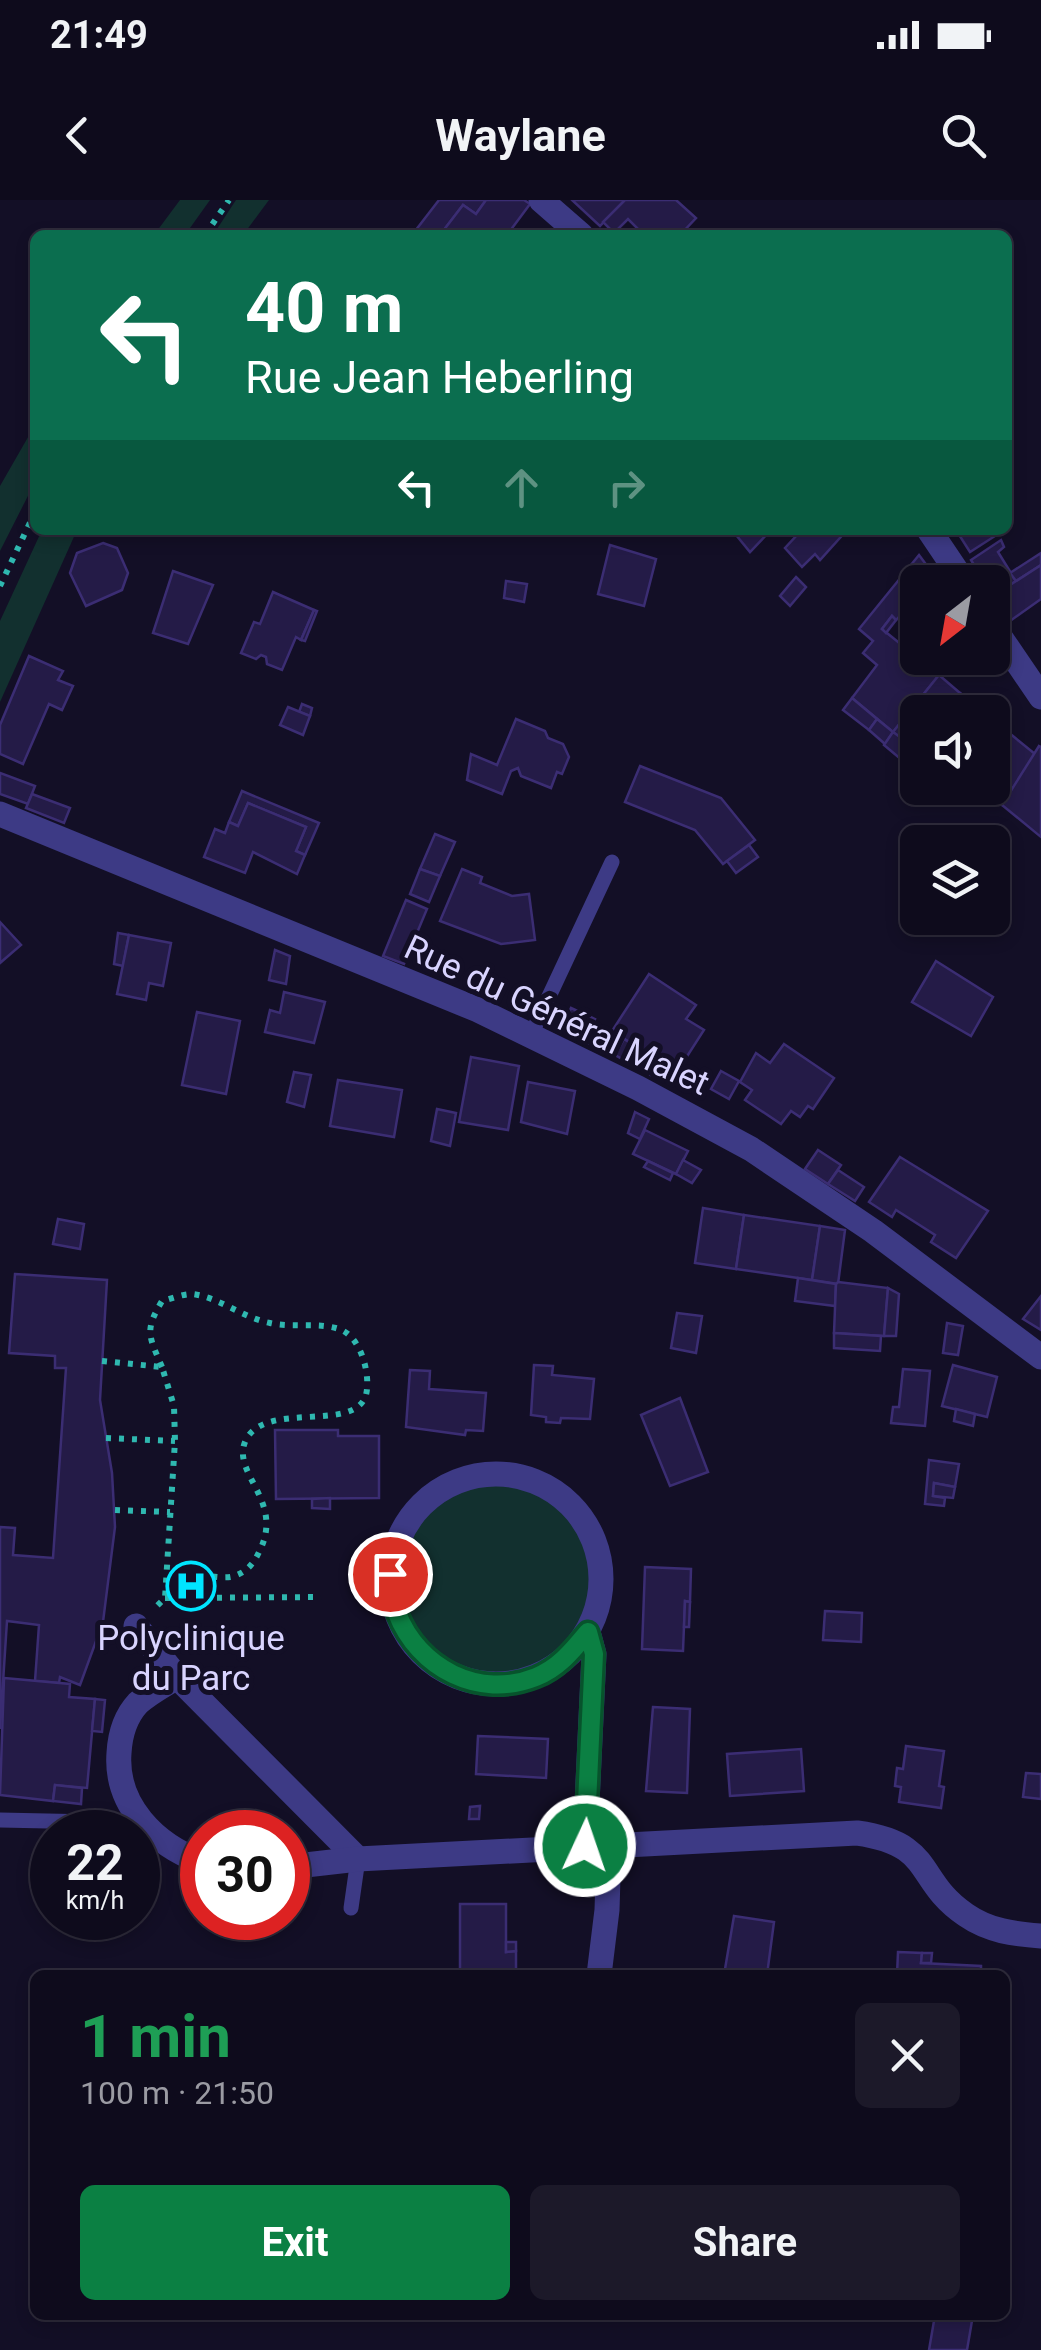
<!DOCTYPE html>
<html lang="en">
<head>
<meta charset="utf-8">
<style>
	:root { --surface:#0e0b1c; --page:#1c1929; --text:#f1f3f6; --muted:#9b9ba3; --line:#2e2b3b; --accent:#0b8043 }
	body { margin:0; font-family:Roboto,sans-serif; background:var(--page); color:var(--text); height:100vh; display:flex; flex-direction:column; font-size:38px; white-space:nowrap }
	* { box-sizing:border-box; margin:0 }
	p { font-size:32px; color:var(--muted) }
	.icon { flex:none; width:55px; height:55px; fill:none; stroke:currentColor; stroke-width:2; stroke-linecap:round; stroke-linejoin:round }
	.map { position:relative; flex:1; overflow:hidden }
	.side { position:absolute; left:30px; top:1770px; width:980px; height:350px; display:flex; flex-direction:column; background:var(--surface); border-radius:15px; box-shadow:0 5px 15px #0003,0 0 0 2px var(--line) }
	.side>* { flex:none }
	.banner { position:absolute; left:30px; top:30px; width:982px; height:305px; border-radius:15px; box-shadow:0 5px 15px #0003,0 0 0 2px var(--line); background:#0b6e4f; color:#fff; overflow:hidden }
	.needle { width:65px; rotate:211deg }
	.tools { position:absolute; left:900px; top:365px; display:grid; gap:20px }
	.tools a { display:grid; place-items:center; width:110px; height:110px; border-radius:15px; background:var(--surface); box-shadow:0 5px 15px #0003,0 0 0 2px var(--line); font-size:50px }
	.speed { position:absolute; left:30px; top:1610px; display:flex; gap:20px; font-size:50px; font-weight:700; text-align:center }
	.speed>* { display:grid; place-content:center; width:130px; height:130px; border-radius:50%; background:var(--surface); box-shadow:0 5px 15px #0003,0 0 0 2px var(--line); line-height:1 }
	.speed small { font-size:25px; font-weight:400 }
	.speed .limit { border:15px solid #d22; background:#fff; color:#111 }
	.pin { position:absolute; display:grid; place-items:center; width:85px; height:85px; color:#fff; margin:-42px; border:5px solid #fff; border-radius:50%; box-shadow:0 2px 10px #0007 }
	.me { position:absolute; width:110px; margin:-55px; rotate:3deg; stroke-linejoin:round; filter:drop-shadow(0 0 8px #0008) }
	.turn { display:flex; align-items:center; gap:35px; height:210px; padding:0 50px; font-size:45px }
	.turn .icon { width:130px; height:130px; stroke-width:2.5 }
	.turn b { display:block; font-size:70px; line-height:85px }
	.lanes { display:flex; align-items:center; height:95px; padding:0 50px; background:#0003; justify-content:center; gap:50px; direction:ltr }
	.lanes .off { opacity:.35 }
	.round { display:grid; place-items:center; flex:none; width:105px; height:105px; border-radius:15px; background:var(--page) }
	.overview { display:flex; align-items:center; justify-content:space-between; height:170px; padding:0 50px }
	h1 { font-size:60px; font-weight:700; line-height:75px; color:#1e9e55 }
	.button { display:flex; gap:20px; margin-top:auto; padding:20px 50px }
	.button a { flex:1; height:115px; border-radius:15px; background:var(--accent); color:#fff; font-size:40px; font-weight:700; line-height:115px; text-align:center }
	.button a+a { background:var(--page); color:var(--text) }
	.status { display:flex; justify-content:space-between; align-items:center; height:70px; padding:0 50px; background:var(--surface); direction:ltr }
	.status svg { height:28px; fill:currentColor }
	header { display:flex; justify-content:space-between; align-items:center; height:130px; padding:0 50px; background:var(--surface); font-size:45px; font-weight:700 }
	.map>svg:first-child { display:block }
</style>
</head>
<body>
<div class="status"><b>21:49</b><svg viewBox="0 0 49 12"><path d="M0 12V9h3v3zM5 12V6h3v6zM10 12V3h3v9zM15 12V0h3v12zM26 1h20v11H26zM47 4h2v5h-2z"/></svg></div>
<header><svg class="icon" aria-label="back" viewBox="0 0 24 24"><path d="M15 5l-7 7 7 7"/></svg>Waylane<svg class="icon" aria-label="search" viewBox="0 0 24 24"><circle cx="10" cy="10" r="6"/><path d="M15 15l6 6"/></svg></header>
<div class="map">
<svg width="1041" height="2150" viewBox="0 0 1041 2150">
	<rect width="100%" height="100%" fill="#130f26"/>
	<g fill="#12302f">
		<path d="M180 0H210L185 35H154Z"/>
		<path d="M236 0H269L243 35H213Z"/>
		<path d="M35 225V282L0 351V286Z"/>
		<path d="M42 330H77L0 502V421Z"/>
		<circle cx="496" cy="1379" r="105"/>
	</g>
	<g fill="#241b47" stroke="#3b2d73" stroke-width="2.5">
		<path d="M439 0H486L476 14 463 5 440 35H412Z"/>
		<path d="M486 0H524L530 4 507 35H440L463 5 476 14Z"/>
		<path d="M572 0H625L600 26Z"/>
		<path d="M625 0H676L696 18 680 35H644L628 19 614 33 603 22Z"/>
		<path d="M732 330H771L750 352Z"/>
		<path d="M792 330H847L820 360 815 354 802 367 785 348 797 335Z"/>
		<path d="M956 330H991L995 336 970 352Z"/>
		<path d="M1001 340 1004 347 998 352 1016 381 993 396 992 382H985L971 360Z"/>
		<path d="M103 343 117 348 128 373 122 390 86 406 70 373 77 353Z"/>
		<path d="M610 345 656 359 644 406 598 394Z"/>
		<path d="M1041 353V365L1016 381 1010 373Z"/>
		<path d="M919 355 939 382H918V397L896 420 892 416 882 429 939 475 893 532 852 498 877 465 863 453 873 441 859 429Z"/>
		<path d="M1041 365V399L1010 421 993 396Z"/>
		<path d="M173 371 213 385 188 444 153 433Z"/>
		<path d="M796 377 806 387 790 406 780 396Z"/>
		<path d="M506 381 527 384 524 402 504 398Z"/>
		<path d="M273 392 314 410 301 440 296 437 282 470 267 464 266 457 261 455 256 459 241 453 254 422 260 424Z"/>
		<path d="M314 410 317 411 305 441 301 440Z"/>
		<path d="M892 416 896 420 886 433 882 429Z"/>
		<path d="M29 456 63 471 58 480 73 486 62 510 49 504 23 564 0 554V525Z"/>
		<path d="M939 475 960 493 946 512H918L917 550 893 532Z"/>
		<path d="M960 493 984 512H946Z"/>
		<path d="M852 498 877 519 869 530 843 510Z"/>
		<path d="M302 504 312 508 310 516 299 512Z"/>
		<path d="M288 507 310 516 303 535 280 525Z"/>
		<path d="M516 519 545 531 548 538 563 544 569 557 562 574 557 572 551 588 521 576 518 568 511 571 502 594 467 580 471 554 497 565Z"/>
		<path d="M877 519 893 532 885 544 869 530Z"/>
		<path d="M992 519 1035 554 1002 605 978 588H992Z"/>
		<path d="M893 532 918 550 915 571 884 545Z"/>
		<path d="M1039 546 1041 547V637L1002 605Z"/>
		<path d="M640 566 721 598 755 640 723 664 695 630 625 602Z"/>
		<path d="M0 573 35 586 28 604 0 594Z"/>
		<path d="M242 591 319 623 305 655 296 651 306 627 248 603 238 626 229 622Z"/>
		<path d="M32 594 70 608 64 623 26 608Z"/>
		<path d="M248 603 306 627 296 651 305 655 297 674 253 652 245 673 204 657 215 629 225 633 229 622 238 626Z"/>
		<path d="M435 634 455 642 440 676 420 669Z"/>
		<path d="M749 645 758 657 736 673 727 661Z"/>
		<path d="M420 669 440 676 429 702 410 694Z"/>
		<path d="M462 669 482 677 480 683 512 696 529 694 535 740 501 744 440 721Z"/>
		<path d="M406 700 427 709 404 764 383 756Z"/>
		<path d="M0 722 21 745 0 763Z"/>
		<path d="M118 733 129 735 123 766 114 764Z"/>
		<path d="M129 735 171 743 163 786 149 783 146 800 117 794Z"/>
		<path d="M275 750 290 756 286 784 269 780Z"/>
		<path d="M936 761 993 797 971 836 912 802Z"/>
		<path d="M649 774 696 805 686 819 704 830 677 872 612 831Z"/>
		<path d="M284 792 325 802 314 843 265 832 270 810 280 813Z"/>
		<path d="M571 808 595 819 590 830 566 820Z"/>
		<path d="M197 812 240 821 226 894 182 885Z"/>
		<path d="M566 820 607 837 606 842 613 846 610 853 561 831Z"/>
		<path d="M624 839 660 862 651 875 615 855Z"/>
		<path d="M784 844 834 878 813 909 808 906 800 917 791 911 781 924 745 900 752 890 740 882 756 853 770 863Z"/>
		<path d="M471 857 519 866 508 930 459 922Z"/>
		<path d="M721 871 739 881 729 899 711 889Z"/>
		<path d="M294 872 311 875 304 907 287 902Z"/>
		<path d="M338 880 402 890 394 937 330 926Z"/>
		<path d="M528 882 575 891 567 934 521 922Z"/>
		<path d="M437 909 456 913 450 946 431 941Z"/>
		<path d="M635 912 649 919 640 939 628 933Z"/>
		<path d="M645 930 688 951 676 974 633 954Z"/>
		<path d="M818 950 841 965 828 984 805 969Z"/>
		<path d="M900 957 988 1011 956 1058 931 1042 935 1035 896 1010 892 1017 869 1002Z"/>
		<path d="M683 960 701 970 692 983 676 974Z"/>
		<path d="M648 961 673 973 670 980 644 967Z"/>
		<path d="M838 970 864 987 855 1001 828 984Z"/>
		<path d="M703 1008 744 1015 736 1069 695 1063Z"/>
		<path d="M744 1015 820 1026 812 1080 736 1069Z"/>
		<path d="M58 1019 84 1024 80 1049 53 1044Z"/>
		<path d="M820 1026 845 1030 838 1084 812 1080Z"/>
		<path d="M15 1074 107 1080 100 1200 112 1273 115 1327 103 1422 80 1485 60 1477 59 1483 35 1481 39 1425 7 1421 0 1529V1327L15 1328 13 1355 53 1358 66 1168H55V1156L9 1153Z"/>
		<path d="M798 1078 836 1084 835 1106 795 1101Z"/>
		<path d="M838 1082 888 1088 884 1136 834 1133 836 1084Z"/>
		<path d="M888 1088 899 1094 896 1136H884Z"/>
		<path d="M1041 1096V1130L1023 1119Z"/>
		<path d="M677 1113 702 1116 696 1153 671 1148Z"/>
		<path d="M947 1123 963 1126 958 1155 943 1153Z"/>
		<path d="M834 1133 881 1136 880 1151 834 1148Z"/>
		<path d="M534 1165 553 1166 552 1175 594 1179 590 1219 561 1218 560 1223 546 1222V1217L531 1215Z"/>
		<path d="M953 1165 997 1177 987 1217 942 1206Z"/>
		<path d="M903 1169 930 1171 925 1226 891 1223 893 1207H899Z"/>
		<path d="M410 1170 430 1171 429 1189 486 1193 483 1231 466 1230 465 1235 406 1227Z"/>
		<path d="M680 1198 708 1272 670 1286 641 1215Z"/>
		<path d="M956 1209 975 1214 973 1226 954 1221Z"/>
		<path d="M275 1230H338V1236H379V1298L276 1299Z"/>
		<path d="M929 1260 959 1264 955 1287 934 1283 933 1296 945 1298 944 1306 925 1304Z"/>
		<path d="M934 1283 955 1287 953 1298 933 1296Z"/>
		<path d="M330 1298V1309L312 1308V1299Z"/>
		<path d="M645 1367 691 1369 690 1402 685 1401 683 1451 642 1449Z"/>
		<path d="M685 1401 690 1402 689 1427H684Z"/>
		<path d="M825 1411 862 1413 861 1442 823 1440Z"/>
		<path d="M4 1478 70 1484 69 1497 95 1499 87 1588 55 1585 53 1601 0 1595Z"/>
		<path d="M95 1499 105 1500 102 1532 92 1531Z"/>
		<path d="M653 1507 690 1509 687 1593 646 1591Z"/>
		<path d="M478 1536 548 1539 546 1578 476 1574Z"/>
		<path d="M906 1546 944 1551 939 1586 944 1587 941 1608 899 1602 901 1587 895 1586 897 1568 903 1569Z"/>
		<path d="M801 1549 804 1591 730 1596 727 1554Z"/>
		<path d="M1026 1573 1041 1574V1599L1023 1597Z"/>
		<path d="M55 1585 82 1588 81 1604 53 1601Z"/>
		<path d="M480 1606 479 1619H469L470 1607Z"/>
		<path d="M460 1704H506V1752L516 1751V1775H460Z"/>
		<path d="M734 1716 774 1722 767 1775H724Z"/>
		<path d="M506 1742H516V1751L506 1752Z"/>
		<path d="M898 1752 922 1753 921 1763 981 1766V1775H897Z"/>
		<path d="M922 1753H932L931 1763H921Z"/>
		<path d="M935 2115H973L967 2150H929Z"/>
	</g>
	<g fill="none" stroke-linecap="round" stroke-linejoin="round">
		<g stroke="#2fb8b0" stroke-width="6" stroke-dasharray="5 8" stroke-linecap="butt">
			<path d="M205 35 229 0"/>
			<path d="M0 386 35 312"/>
			<path d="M102 1161 162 1167 174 1206 175 1241 165 1398 155 1408"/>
			<path d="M162 1167C149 1136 144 1131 162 1101 171 1099 182 1094 192 1094 219 1097 243 1118 270 1123 292 1128 318 1122 339 1129 361 1136 371 1175 366 1195 354 1234 263 1199 245 1242 232 1274 284 1301 260 1350 255 1361 248 1372 234 1376 226 1379 213 1376 204 1376 191 1377 178 1379 166 1381"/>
			<path d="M106 1238 175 1241"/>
			<path d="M115 1310 170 1312"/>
			<path d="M165 1398 321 1397"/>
		</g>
		<g stroke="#3d3a85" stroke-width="15">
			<path d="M530 837 612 662"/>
			<path d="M0 1620 143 1623"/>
			<path d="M351 1708 358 1659"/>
		</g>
		<g stroke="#3d3a85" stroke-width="25">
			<path d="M0 614 478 810 638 888 751 949 873 1031 1041 1157"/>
			<circle cx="496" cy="1379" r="105"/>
			<path d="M136 1426 177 1477 358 1659"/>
			<path d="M177 1477C164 1485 149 1493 138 1503 125 1517 120 1535 119 1553 115 1605 155 1645 202 1662"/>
			<path d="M585 1646 594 1454 588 1432"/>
			<path d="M288 1667 358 1659 857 1633C936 1644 914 1680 966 1715 989 1731 1014 1734 1041 1736"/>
			<path d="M599 1775 607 1710 609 1645"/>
		</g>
		<g stroke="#3d3a85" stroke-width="25">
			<path d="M541 0 581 35"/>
			<path d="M929 330 964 382"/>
			<path d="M992 425 1041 497"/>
		</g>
	</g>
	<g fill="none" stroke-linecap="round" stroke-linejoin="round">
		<g stroke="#07532c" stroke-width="25">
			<path id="route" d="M390 1374C392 1387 392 1401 397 1413 418 1468 479 1500 536 1477 559 1468 573 1450 588 1432L594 1454 585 1646"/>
		</g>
		<use href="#route" stroke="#0b8043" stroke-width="18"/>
	</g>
	<defs>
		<g id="hospital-ring" transform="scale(2.5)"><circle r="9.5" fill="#130f26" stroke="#00e5ff" stroke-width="1.5"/><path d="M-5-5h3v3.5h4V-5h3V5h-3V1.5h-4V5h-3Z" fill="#00e5ff"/></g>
	</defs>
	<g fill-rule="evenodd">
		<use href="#hospital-ring" x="191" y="1386"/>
	</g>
	<g text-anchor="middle" stroke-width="10" stroke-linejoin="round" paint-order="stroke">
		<g font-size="35" fill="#d9d4ff" stroke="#130f26">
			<text transform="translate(557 815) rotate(25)" y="12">Rue du Général Malet</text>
		</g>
		<g font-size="35" fill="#d9d4ff" stroke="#130f26">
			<text x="191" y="1450">Polyclinique<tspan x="191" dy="40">du Parc</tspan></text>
		</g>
	</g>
</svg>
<div class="tools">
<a><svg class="needle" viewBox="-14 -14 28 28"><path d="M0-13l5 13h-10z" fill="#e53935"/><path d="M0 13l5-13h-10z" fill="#9b9ba3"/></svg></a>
<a><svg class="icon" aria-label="sound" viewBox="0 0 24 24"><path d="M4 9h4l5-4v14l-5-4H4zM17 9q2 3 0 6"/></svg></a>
<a><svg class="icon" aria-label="layers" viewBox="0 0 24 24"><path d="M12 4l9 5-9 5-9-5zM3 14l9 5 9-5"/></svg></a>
</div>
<div class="speed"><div>22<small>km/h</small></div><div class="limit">30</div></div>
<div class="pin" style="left:390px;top:1374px;background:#d93025"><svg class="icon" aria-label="arrive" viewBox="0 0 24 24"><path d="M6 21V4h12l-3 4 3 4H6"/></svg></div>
<svg class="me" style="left:585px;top:1646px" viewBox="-20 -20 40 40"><circle r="17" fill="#0b8043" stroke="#fff" stroke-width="3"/><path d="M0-11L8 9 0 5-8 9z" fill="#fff"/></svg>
<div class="banner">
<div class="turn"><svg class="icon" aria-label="left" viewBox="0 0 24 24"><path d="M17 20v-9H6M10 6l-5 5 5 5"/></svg><div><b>40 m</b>Rue Jean Heberling</div></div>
<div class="lanes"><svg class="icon" aria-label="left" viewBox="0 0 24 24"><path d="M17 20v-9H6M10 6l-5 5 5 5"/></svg><svg class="icon off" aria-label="ahead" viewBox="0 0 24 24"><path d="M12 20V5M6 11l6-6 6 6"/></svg><svg class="icon off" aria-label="right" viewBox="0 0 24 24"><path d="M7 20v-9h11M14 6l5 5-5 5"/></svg></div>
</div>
<section class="side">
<div class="overview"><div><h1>1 min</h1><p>100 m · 21:50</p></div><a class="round"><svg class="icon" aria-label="close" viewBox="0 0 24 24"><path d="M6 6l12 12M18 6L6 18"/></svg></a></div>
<div class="button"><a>Exit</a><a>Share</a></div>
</section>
</div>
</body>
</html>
